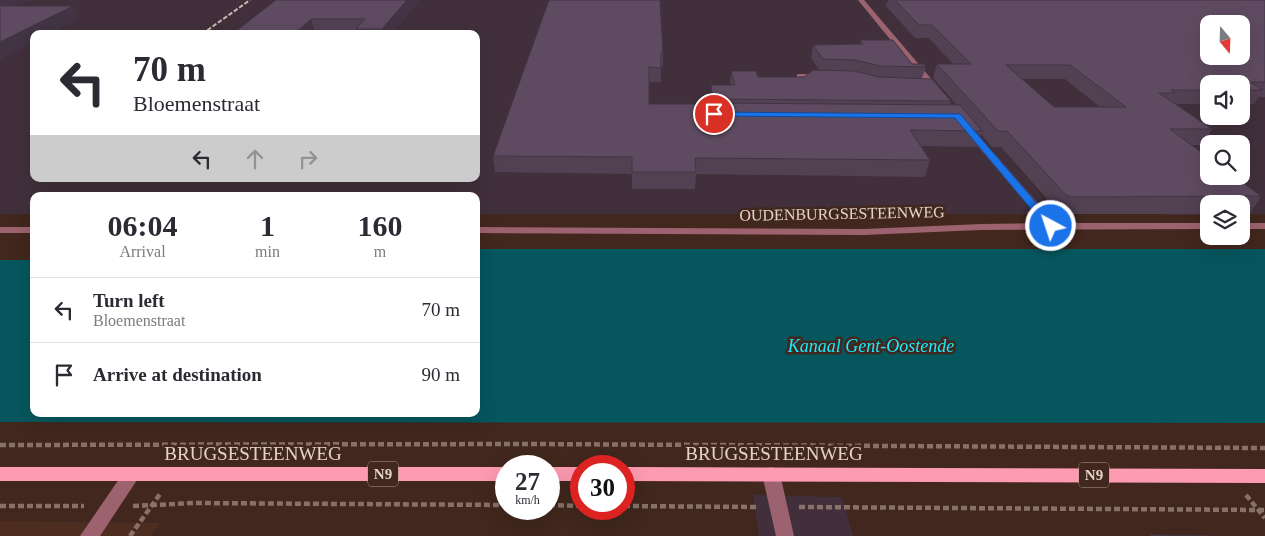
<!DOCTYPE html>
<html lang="en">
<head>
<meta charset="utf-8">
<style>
	:root { --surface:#fff; --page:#f7f7f7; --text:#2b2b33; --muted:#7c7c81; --line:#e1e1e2 }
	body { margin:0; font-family:"Times New Roman",serif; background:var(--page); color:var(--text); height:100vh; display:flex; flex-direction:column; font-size:19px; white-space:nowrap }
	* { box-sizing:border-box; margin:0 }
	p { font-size:16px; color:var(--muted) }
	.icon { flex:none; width:28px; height:28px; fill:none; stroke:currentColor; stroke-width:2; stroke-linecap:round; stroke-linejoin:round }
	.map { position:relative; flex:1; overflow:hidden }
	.side { position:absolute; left:30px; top:192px; width:450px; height:225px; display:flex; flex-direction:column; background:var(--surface); border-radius:10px; box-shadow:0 5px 20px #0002 }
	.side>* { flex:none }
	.top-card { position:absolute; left:30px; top:30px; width:450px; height:152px; border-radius:10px; box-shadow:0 5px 20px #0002; background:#fff; color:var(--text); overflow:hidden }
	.needle { width:32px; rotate:161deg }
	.tools { position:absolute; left:1200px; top:15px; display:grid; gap:10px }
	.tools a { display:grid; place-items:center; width:50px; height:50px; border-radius:10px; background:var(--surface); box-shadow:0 5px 20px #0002; font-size:25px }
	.speed { position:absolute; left:495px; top:455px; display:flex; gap:10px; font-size:25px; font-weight:700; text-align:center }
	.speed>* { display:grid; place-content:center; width:65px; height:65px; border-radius:50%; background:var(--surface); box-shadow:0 5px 20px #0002; line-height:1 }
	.speed small { font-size:12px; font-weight:400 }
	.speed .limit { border:8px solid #d22; background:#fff; color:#111 }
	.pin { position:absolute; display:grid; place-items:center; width:42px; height:42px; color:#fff; margin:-21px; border:2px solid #fff; border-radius:50%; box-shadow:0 1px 5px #0007 }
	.me { position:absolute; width:55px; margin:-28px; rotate:320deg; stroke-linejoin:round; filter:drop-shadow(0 0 4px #0008) }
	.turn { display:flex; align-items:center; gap:18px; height:105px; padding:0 20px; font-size:22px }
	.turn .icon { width:65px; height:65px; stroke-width:2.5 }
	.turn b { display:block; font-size:35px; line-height:42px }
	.lanes { display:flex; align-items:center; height:48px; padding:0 20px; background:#0003; justify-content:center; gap:25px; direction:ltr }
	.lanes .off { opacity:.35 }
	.eta { display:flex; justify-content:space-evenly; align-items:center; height:85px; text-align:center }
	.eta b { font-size:30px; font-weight:700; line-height:35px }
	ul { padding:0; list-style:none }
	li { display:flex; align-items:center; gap:15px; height:65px; padding:0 20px; border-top:1px solid var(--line) }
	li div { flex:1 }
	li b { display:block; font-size:19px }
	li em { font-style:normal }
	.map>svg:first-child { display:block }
</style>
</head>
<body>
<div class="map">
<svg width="1265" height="536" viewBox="0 0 1265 536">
	<rect width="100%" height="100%" fill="#41271d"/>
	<path fill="#4d2d20" d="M0 521 160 523 151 536H0Z"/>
	<g fill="#41303b" fill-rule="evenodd">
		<path d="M0 0H1265V214L1241 215V204H1209V215H1167L1131 182 987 131 1058 214H476V196H34V214H0ZM1209 24H1241V56H1209ZM34 34H476V179H34ZM1209 84H1241V116H1209ZM1209 144H1241V176H1209Z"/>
		<path d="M753 495 842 497 853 536H759Z"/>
	</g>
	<path fill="#06565d" d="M476 249H1265V423L0 422V260H34V414H476Z"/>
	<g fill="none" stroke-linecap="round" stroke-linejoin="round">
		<g stroke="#877168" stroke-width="4.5" stroke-dasharray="6 3" stroke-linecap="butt">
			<path d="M0 445 527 444 1265 448"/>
			<path d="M849 445 852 456"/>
			<path d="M1246 495 1265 518"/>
			<path d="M549 505 581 506"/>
			<path d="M0 506H84"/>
			<path d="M133 506 194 503 506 505"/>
			<path d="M624 506 758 507"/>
			<path d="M799 507 1265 510"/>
			<path d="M130 536 160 494"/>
		</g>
		<g fill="#9d626f" fill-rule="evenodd">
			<path d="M858 0H864L939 88V92H933Z"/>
			<path d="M797 74H822L826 76 822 78H797Z"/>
			<path d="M968 126 971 127 1055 223H1209V229L981 230 864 235 476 233V227L864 229 981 224 1043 223 965 131 963 129Z"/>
			<rect x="1241" y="223" width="24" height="6"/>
			<rect x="0" y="227" width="34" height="6"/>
			<path d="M132 467 138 469 141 474 100 536H80L126 469Z"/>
			<path d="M771 467 777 469 780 474 794 536H776L762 474 765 469Z"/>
		</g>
		<g fill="#fd9bb2" fill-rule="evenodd">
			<rect x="0" y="467" width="506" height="14"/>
			<rect x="549" y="467" width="32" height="14"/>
			<path d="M624 467 1265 469V483L624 481Z"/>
		</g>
		<path stroke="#cbb8b1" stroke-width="2" stroke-dasharray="4.5 2" stroke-linecap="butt" d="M202 34 250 0"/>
	</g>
	<g fill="#524053" fill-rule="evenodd">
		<path d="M276 0H419L392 34H358L357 32H315Z"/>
		<path d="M549 0 663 52V66H661V82H649V104H712L711 96V85H731L730 81 731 71 758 77H804L819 70 811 58 813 45 860 44V40L912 64 926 67 922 78 951 101 950 105H957L933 78 937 64H953L929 38H915L886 6 888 0H1265V97H1259L1254 104H1241V84H1209V104H1176L1212 129 1203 145H1191L1261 196 1250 214H1241V204H1209V214H1063L1058 212 1001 147H992L981 134 977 147 921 146 930 160 925 177 696 174 695 189H632V174L495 172 493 156ZM1022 79H1065L1100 107H1054Z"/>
	</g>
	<g fill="#423444">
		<path d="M0 0H31L0 14Z"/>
		<path d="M407 0H419L392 34H383L382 29Z"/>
		<path d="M73 6 79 19 50 34H34V42L0 60V42Z"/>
		<path d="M311 19 315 32 313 34H295Z"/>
	</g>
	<g fill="#5f4b61" stroke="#423444" fill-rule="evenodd">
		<path d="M276 0H407L382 29H356L365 19H311L295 34H232Z"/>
		<path d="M549 0H660L663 52H661V68L649 67V104H716L715 103 960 105 982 131 910 130 930 160 695 158 696 172H632V157L493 156Z"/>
		<path d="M895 0H1265V82H1250L1263 90H1241V84H1209V90H1171L1175 93H1159L1212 129H1170L1209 158V176H1234L1261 196 1071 197 1066 195 1007 131H998L937 64H971L932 25H919ZM1209 24H1241V56H1209ZM1006 65H1070L1126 107H1054Z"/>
		<path d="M0 6H73L0 42Z"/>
		<path d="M860 40H893L912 64H924L926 67 880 66 855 60 823 59 813 45 863 44Z"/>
		<path d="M813 70 854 71 879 77 932 79 951 101 713 99 711 85H735L731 71H756L758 77H804Z"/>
		<path d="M1150 535 1208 536H1151Z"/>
	</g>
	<path fill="#1a73e8" stroke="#114b97" d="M711 112 960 114 1056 226 1055 228H1047L955 118 714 116 711 115Z"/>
	<g text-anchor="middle" stroke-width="5" stroke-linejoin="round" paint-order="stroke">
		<g fill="#41271d" stroke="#b29f97" stroke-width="1">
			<rect x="368" y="461.5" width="30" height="25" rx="4"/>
			<rect x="1079" y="462.5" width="30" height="25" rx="4"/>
		</g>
		<g font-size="15" font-weight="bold" fill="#e3d2cb">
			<text x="383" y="479">N9</text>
			<text x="1094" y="480">N9</text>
		</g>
		<g font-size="16" fill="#e3d2cb" stroke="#41271d">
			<text transform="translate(842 213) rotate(-1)" y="6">OUDENBURGSESTEENWEG</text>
		</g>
		<g font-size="18" font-style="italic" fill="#17ecfe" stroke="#41271d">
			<text x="871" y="352">Kanaal Gent-Oostende</text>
		</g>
		<g font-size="19" fill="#e3d2cb" stroke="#41271d">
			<text x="253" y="460">BRUGSESTEENWEG</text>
			<text x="774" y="460">BRUGSESTEENWEG</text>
		</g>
	</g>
</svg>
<div class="tools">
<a><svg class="needle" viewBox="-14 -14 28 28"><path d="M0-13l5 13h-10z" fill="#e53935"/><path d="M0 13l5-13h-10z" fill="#7c7c81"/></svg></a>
<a><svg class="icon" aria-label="sound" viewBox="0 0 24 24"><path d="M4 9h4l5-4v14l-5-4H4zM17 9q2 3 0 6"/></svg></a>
<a><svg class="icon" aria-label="search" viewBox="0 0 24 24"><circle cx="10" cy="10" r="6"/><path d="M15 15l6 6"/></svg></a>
<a><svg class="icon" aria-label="layers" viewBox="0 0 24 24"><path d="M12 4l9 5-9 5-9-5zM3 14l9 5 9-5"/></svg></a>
</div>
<div class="speed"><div>27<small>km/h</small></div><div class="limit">30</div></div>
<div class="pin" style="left:714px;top:114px;background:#d93025"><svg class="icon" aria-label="arrive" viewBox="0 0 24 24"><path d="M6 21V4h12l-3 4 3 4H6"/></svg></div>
<svg class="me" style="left:1051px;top:226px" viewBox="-20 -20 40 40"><circle r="17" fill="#1a73e8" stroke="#fff" stroke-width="3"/><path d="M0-11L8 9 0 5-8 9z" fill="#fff"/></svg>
<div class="top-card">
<div class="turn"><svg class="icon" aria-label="left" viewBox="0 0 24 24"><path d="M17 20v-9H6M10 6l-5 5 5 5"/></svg><div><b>70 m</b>Bloemenstraat</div></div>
<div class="lanes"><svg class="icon" aria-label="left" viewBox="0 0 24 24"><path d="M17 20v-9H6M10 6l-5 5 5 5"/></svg><svg class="icon off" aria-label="ahead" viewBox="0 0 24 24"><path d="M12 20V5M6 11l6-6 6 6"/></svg><svg class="icon off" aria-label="right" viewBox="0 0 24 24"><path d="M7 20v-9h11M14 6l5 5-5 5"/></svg></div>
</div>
<section class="side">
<div class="eta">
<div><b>06:04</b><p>Arrival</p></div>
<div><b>1</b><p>min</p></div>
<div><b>160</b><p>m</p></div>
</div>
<ul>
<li><svg class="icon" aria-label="left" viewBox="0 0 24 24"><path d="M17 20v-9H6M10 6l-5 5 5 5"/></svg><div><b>Turn left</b><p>Bloemenstraat</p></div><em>70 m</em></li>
<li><svg class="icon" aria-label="arrive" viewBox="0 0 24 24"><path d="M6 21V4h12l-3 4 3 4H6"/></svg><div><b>Arrive at destination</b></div><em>90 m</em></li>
</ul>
</section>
</div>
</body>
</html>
